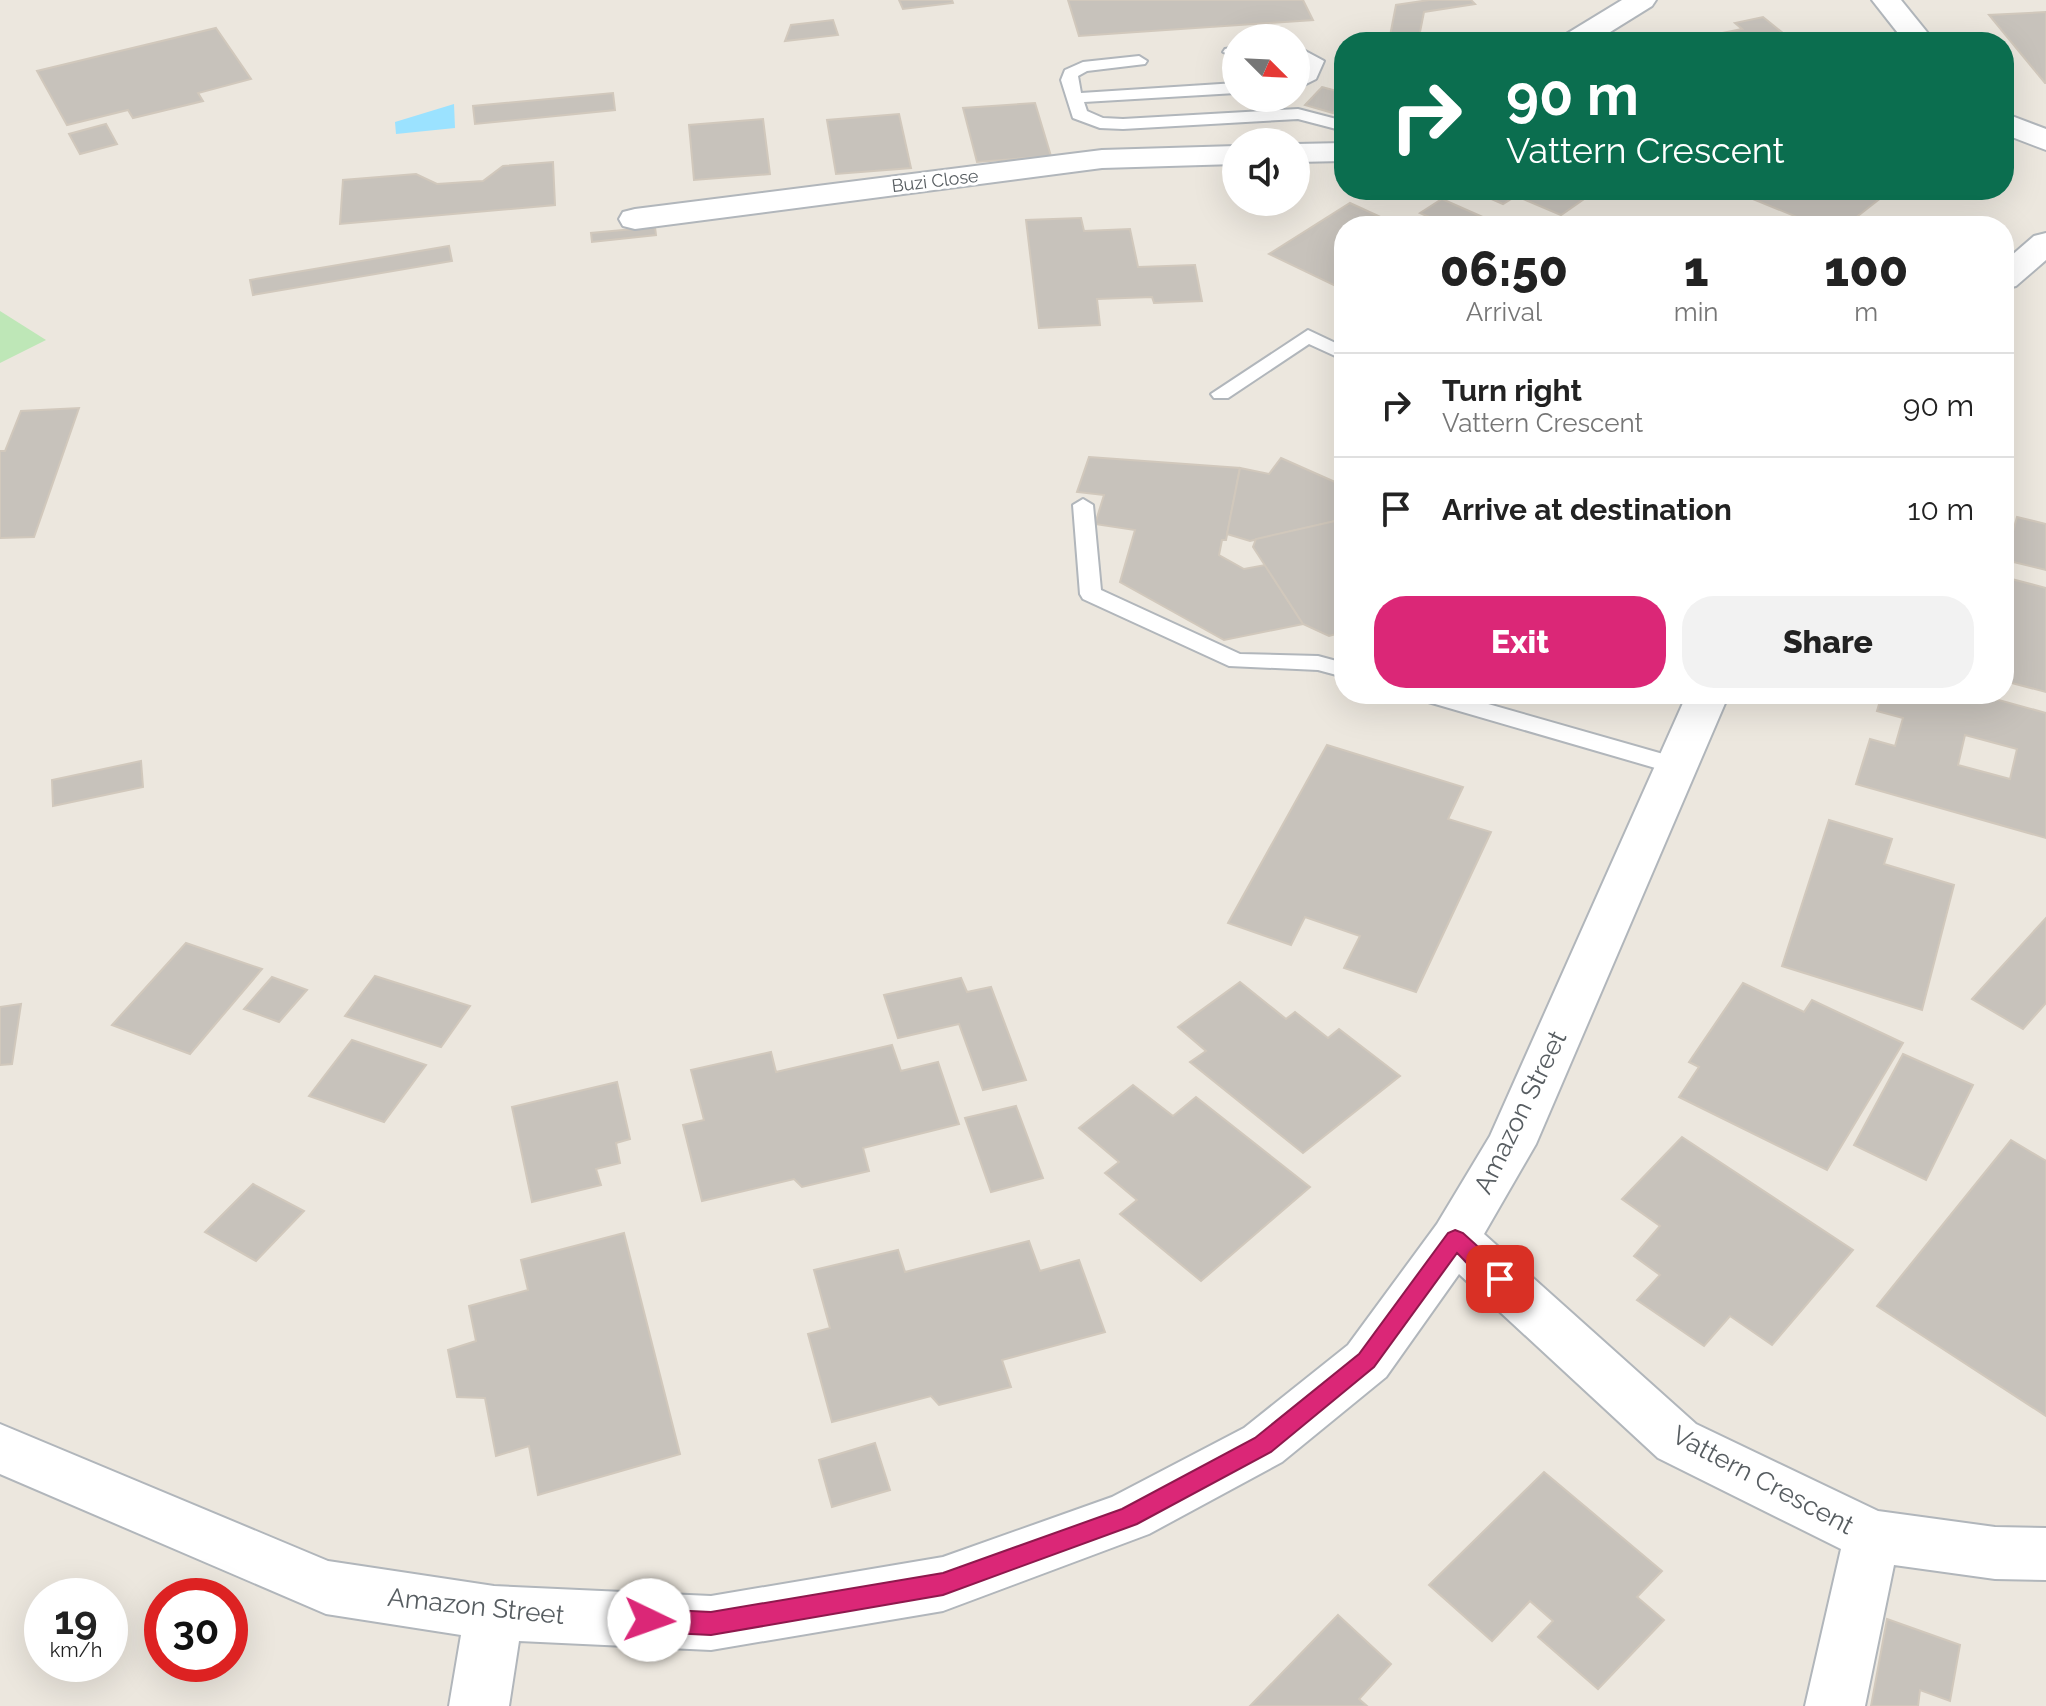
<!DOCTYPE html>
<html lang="en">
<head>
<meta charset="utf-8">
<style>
	:root { --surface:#fff; --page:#f2f2f2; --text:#222; --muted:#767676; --line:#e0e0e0; --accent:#db2777 }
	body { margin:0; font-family:Raleway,sans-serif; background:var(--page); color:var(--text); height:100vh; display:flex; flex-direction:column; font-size:30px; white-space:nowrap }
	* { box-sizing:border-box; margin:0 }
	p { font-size:26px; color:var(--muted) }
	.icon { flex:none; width:44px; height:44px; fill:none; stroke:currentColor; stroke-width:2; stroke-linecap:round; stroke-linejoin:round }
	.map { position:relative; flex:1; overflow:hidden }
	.side { position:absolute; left:1334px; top:216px; width:680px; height:488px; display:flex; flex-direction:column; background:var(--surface); border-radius:32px; box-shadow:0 8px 32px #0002 }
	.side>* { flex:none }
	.guide { position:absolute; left:1334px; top:32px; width:680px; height:168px; border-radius:32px; box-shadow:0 8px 32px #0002; background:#0b6e4f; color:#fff; overflow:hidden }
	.needle { width:52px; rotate:114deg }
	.fabs { position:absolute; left:1222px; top:24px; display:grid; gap:16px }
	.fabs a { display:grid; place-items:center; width:88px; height:88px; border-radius:50%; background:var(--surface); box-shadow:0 8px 32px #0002; font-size:40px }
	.speed { position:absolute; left:24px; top:1578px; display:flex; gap:16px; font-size:40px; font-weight:700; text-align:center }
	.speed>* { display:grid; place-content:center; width:104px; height:104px; border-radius:50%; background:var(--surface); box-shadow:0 8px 32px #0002; line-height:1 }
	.speed small { font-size:20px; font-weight:400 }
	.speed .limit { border:12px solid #d22; background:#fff; color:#111 }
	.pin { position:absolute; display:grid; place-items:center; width:68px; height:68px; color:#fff; margin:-34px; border-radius:16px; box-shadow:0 4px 12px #0006 }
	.me { position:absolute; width:88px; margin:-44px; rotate:93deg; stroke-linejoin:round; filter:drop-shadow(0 0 6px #0008) }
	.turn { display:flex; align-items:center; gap:28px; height:168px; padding:0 40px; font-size:36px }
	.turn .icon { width:104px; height:104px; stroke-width:2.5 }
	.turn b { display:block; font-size:56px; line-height:68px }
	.eta { display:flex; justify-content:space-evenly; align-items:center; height:136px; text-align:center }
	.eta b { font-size:48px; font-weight:800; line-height:56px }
	.action { display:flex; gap:16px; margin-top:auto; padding:16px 40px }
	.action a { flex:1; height:92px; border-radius:32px; background:var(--accent); color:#fff; font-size:32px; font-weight:800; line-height:92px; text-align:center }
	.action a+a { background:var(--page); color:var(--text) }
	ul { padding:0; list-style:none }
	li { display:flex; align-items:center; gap:24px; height:104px; padding:0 40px; border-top:2px solid var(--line) }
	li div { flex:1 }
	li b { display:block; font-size:30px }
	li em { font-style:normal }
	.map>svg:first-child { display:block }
</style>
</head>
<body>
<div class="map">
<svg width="2046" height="1706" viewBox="0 0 2046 1706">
	<rect width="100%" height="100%" fill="#ece7de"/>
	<path fill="#bee7b7" d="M0 311 46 340 0 363Z"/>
	<path fill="#9be2ff" d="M454 104 455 128 396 134 395 122Z"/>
	<g fill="#c7c2bb" stroke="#d1c8bc" stroke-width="2" fill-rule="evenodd">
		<path d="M899 0H952L953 3 903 9Z"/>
		<path d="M1068 0H1303L1313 20 1079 36Z"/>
		<path d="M1429 0H1471L1475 4 1424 12 1418 42 1389 41 1396 5Z"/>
		<path d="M2046 12V83H2045L1989 15Z"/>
		<path d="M1763 17 1794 42H1678L1742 29 1735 23Z"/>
		<path d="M833 20 838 35 785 41 791 25Z"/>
		<path d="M216 28 251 79 198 93 203 101 133 118 128 110 67 125 37 71Z"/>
		<path d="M1322 87 1344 93V101L1333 113 1305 105Z"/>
		<path d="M613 93 615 110 475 124 473 106Z"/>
		<path d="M1035 103 1051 156 977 162 963 108Z"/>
		<path d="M899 114 911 168 836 174 827 120Z"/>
		<path d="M763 119 770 174 694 180 689 125Z"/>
		<path d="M106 124 117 144 80 154 69 134Z"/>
		<path d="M553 162 555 205 340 224 343 180 416 174 437 184 483 181 503 166Z"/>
		<path d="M1471 190H1597L1561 215 1516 196 1503 204Z"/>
		<path d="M1750 190H1891L1845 226H1819L1743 195Z"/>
		<path d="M1442 199 1503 226H1449L1420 213Z"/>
		<path d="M1350 203 1400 226H1344V290L1269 254Z"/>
		<path d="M1081 218 1084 231 1130 229 1138 267 1195 265 1202 301 1154 303 1152 297 1097 299 1100 325 1039 328 1026 220Z"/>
		<path d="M655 227 656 235 592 242 591 233Z"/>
		<path d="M449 246 452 261 253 295 250 280Z"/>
		<path d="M79 408 34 537 0 538V451H5L21 411Z"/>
		<path d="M1089 457 1240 468 1226 540H1222L1219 555 1244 569 1265 565 1303 624 1224 640 1120 582 1135 530 1095 524 1104 495 1077 492Z"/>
		<path d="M1281 458 1344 486V519L1250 541 1227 534 1240 468 1269 474Z"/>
		<path d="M2017 517 2046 524V570L2005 560Z"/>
		<path d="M1344 519V632L1329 636 1303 624 1253 547 1256 539Z"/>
		<path d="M2004 577 2046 588V692L2004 681Z"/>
		<path d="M1882 694H1977L2046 713V838L1856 784 1870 739 1895 746 1903 718 1877 711ZM1965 735 2017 749 2010 779 1958 765Z"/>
		<path d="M1327 745 1463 787 1448 819 1491 832 1416 992 1344 968 1360 936 1305 917 1291 945 1228 923Z"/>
		<path d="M141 761 143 787 53 806 52 780Z"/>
		<path d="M1829 820 1892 839 1884 864 1954 885 1922 1010 1782 966Z"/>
		<path d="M2046 918V1003L2023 1029 1972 999Z"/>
		<path d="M186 943 262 969 190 1054 112 1025Z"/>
		<path d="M375 976 470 1006 441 1047 345 1016Z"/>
		<path d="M272 977 307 990 279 1022 244 1009Z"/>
		<path d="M961 978 967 992 991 987 1026 1080 983 1090 959 1024 898 1038 884 995Z"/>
		<path d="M1240 982 1286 1019 1295 1012 1328 1038 1339 1029 1400 1076 1303 1153 1190 1062 1206 1051 1178 1027Z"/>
		<path d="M1743 983 1804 1012 1812 1000 1903 1043 1827 1170 1679 1097 1699 1067 1689 1062Z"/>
		<path d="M21 1004 12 1064 0 1065V1007Z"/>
		<path d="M352 1040 426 1065 384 1122 309 1096Z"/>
		<path d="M892 1045 901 1071 938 1062 959 1124 863 1148 869 1171 802 1187 794 1179 702 1201 683 1125 704 1120 691 1070 771 1052 776 1072Z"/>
		<path d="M1903 1054 1973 1085 1926 1180 1854 1145Z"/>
		<path d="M617 1082 630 1139 616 1143 620 1163 596 1169 601 1185 532 1202 512 1107Z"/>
		<path d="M1133 1085 1173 1116 1196 1097 1310 1187 1201 1281 1120 1214 1137 1200 1105 1173 1119 1162 1079 1128Z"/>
		<path d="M1016 1106 1043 1178 991 1192 965 1118Z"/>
		<path d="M1682 1137 1853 1250 1772 1345 1730 1316 1704 1346 1637 1300 1660 1275 1634 1256 1660 1226 1622 1199Z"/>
		<path d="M2011 1140 2046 1161V1416L1877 1306Z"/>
		<path d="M253 1184 304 1211 256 1261 205 1232Z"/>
		<path d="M624 1233 680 1454 538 1495 529 1446 496 1456 485 1398 457 1397 448 1350 476 1341 469 1306 528 1290 521 1260Z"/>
		<path d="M1029 1241 1040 1271 1079 1260 1105 1332 1002 1360 1011 1387 939 1405 931 1396 832 1422 808 1334 830 1328 814 1270 898 1250 905 1272Z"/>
		<path d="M875 1443 890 1490 832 1507 819 1460Z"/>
		<path d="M1544 1472 1662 1571 1637 1597 1664 1620 1598 1689 1538 1637 1553 1621 1530 1601 1492 1641 1429 1585Z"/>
		<path d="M1338 1615 1391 1664 1359 1699 1367 1706H1250Z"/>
		<path d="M1887 1619 1960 1645 1950 1701 1920 1690 1918 1706H1871Z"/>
	</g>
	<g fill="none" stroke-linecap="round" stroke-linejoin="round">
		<g stroke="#b1b6bb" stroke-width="4">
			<g id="lane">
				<path d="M1296 46 1324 61 1316 79 1296 89V77L1303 73 1307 63 1296 57Z"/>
				<path d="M1236 47V57L1223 52 1225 49Z"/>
				<path d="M1139 56 1147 61 1145 64 1087 71 1078 76 1081 93 1236 83V93L1084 102 1087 111 1103 118 1123 119 1298 109 1344 121V131L1298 119 1123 129 1100 128 1073 118 1061 80 1065 70 1083 62Z"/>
				<path d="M1308 330 1344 347V360L1309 344 1228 398H1214L1211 394Z"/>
				<path d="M1083 499 1093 505 1101 590 1240 654 1318 656 1344 663V677L1318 670 1229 666 1083 599 1080 594 1073 505Z"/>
				<path d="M1415 694H1453L1684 760 1688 766 1684 772 1676 774 1418 699Z"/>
			</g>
		</g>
		<g stroke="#b1b6bb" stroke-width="4">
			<g id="street">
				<path d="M1622 0H1656L1652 6 1594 42H1558L1563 36Z"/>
				<path d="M1872 0H1901L1935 42H1905Z"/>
				<path d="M2004 113 2046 129V150L2004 134Z"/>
				<path d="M1344 143V161L1296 162V144Z"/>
				<path d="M1236 146V164L1102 168 635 229 623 226 619 219 623 212 635 209 1102 150Z"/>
				<path d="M2046 233V260L2016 286 2004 289V262L2034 236Z"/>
				<path d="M1687 694H1729L1536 1144 1484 1234 1696 1424 1878 1511 1995 1527 2046 1528V1580L1995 1579 1894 1565 1865 1706H1805L1841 1549 1658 1458 1459 1274 1386 1377 1282 1462 1149 1534 943 1611 711 1650 519 1641 509 1706H449L461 1635 326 1614 0 1474V1424L328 1561 494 1586 711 1596 943 1557 1112 1497 1244 1428 1348 1345 1437 1224 1490 1136Z"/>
			</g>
		</g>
		<use href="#lane" fill="#fff" fill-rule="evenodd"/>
		<use href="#street" fill="#fff" fill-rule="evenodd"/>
	</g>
	<path fill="#db2777" stroke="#8e194d" stroke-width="2" d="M1455 1230 1463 1233 1507 1273 1510 1279 1507 1286C1489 1292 1470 1265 1457 1253L1374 1367 1271 1452 1137 1524 943 1595 711 1635 649 1632 641 1628 637 1620 641 1612 649 1609 711 1612 943 1573 1122 1509 1255 1438 1359 1354 1448 1233Z"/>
	<g text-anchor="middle" stroke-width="6" stroke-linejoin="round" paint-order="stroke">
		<g font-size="18" fill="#575d61" stroke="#fff">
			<text transform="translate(935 181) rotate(-7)" y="6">Buzi Close</text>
		</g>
		<g font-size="26" fill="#575d61" stroke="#fff">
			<text transform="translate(1520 1112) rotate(-64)" y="9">Amazon Street</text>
			<text transform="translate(1763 1480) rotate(28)" y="9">Vattern Crescent</text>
			<text transform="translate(476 1606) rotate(6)" y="9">Amazon Street</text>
		</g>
	</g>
</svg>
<div class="fabs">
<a><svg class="needle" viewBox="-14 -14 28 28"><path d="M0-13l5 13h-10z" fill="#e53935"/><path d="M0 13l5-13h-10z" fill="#767676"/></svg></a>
<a><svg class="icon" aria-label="sound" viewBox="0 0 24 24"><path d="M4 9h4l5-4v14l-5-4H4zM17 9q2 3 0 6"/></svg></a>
</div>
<div class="speed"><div>19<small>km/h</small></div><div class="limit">30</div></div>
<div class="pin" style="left:1500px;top:1279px;background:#d93025"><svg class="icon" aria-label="arrive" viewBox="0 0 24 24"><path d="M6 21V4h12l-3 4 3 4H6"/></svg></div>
<svg class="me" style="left:649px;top:1620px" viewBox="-20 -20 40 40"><circle r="19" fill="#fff"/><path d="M0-13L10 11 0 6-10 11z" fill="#db2777"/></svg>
<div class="guide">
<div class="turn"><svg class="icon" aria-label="right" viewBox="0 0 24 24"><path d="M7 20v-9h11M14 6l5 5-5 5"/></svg><div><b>90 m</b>Vattern Crescent</div></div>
</div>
<section class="side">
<div class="eta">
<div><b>06:50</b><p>Arrival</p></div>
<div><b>1</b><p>min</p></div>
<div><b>100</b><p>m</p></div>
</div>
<ul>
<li><svg class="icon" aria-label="right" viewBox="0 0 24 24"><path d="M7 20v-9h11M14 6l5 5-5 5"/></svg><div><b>Turn right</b><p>Vattern Crescent</p></div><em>90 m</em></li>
<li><svg class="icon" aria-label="arrive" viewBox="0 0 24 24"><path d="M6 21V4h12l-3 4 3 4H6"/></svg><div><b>Arrive at destination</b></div><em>10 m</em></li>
</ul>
<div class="action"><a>Exit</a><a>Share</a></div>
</section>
</div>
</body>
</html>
